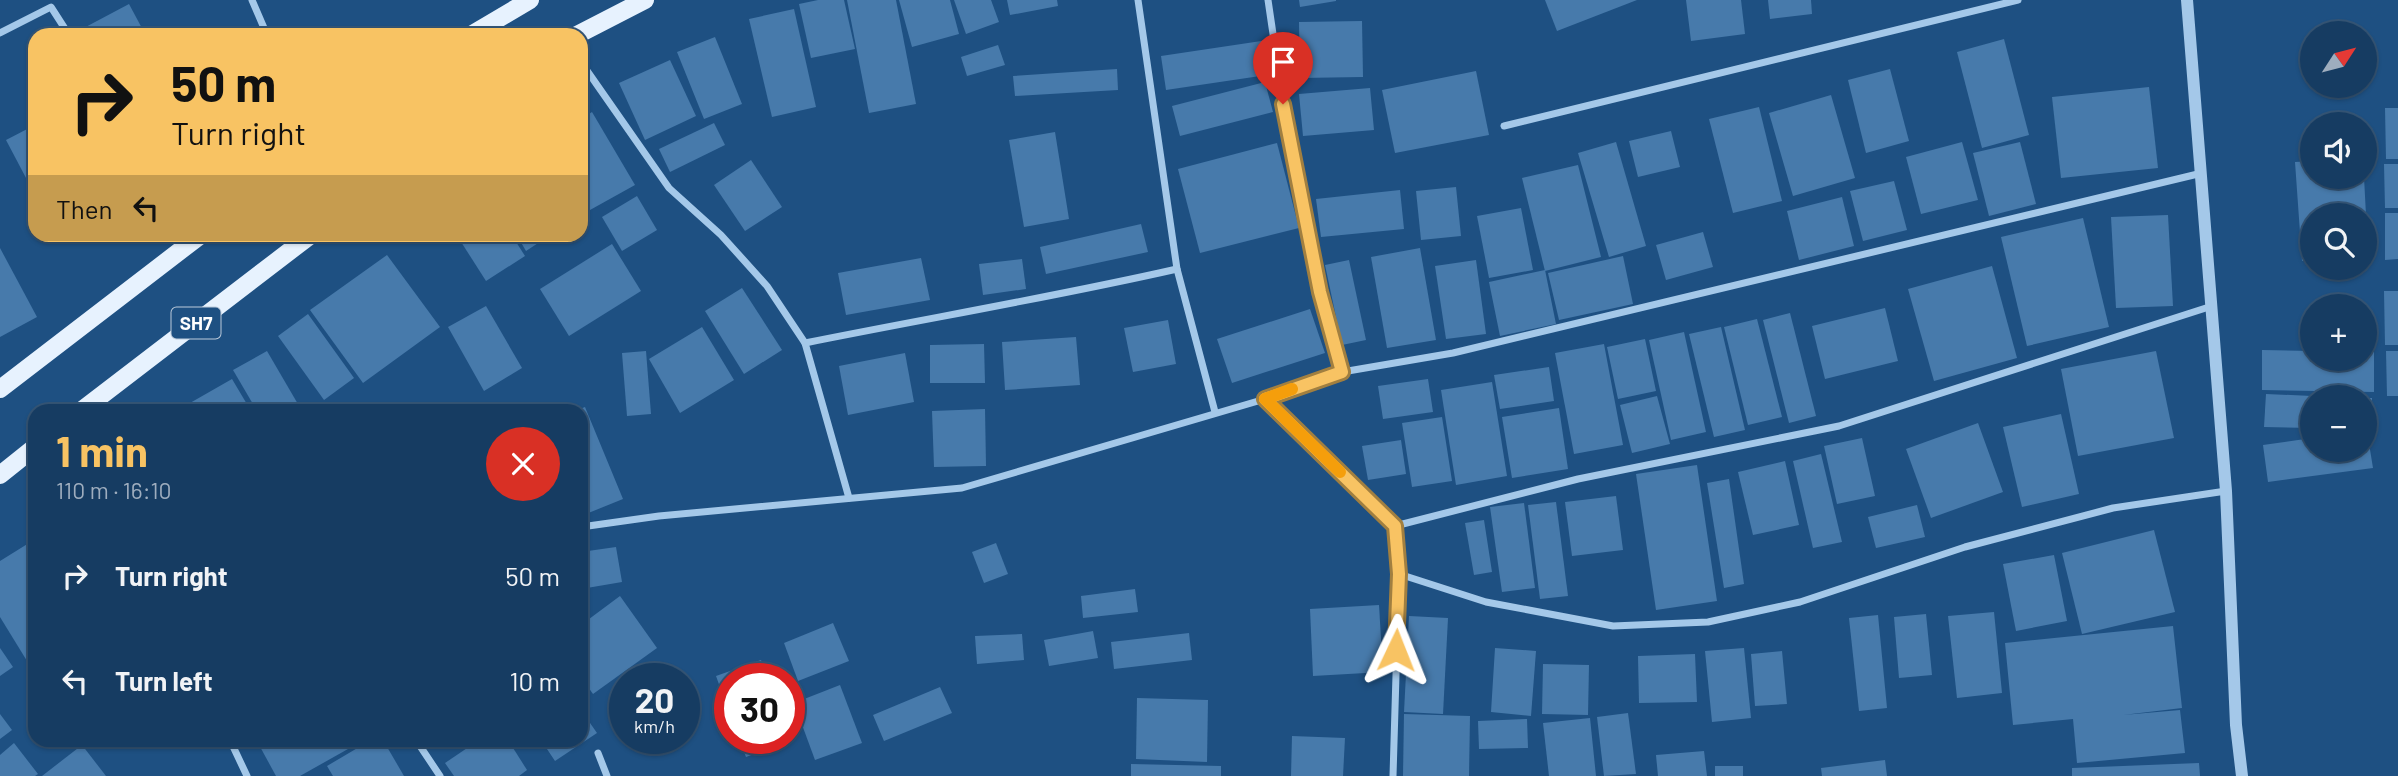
<!DOCTYPE html>
<html lang="en">
<head>
<meta charset="utf-8">
<style>
	:root { --surface:#163c62; --page:#1f4368; --text:#f1f3f6; --muted:#9eadbe; --line:#355677; --accent:#f8c363 }
	body { margin:0; font-family:Barlow,sans-serif; background:var(--page); color:var(--text); height:100vh; display:flex; flex-direction:column; font-size:26px; white-space:nowrap }
	* { box-sizing:border-box; margin:0 }
	p { font-size:23px; color:var(--muted) }
	.icon { flex:none; width:38px; height:38px; fill:none; stroke:currentColor; stroke-width:2; stroke-linecap:round; stroke-linejoin:round }
	.map { position:relative; flex:1; overflow:hidden }
	.sheet { position:absolute; left:28px; top:404px; width:560px; height:343px; display:flex; flex-direction:column; background:var(--surface); border-radius:21px; box-shadow:0 2px 5px #0004,0 0 0 2px var(--line) }
	.sheet>* { flex:none }
	.hud { position:absolute; left:28px; top:28px; width:560px; height:214px; border-radius:21px; box-shadow:0 2px 5px #0004,0 0 0 2px var(--line); background:#f8c363; color:#111; overflow:hidden }
	.needle { width:46px; rotate:54deg }
	.controls { position:absolute; left:2300px; top:21px; display:grid; gap:14px }
	.controls a { display:grid; place-items:center; width:77px; height:77px; border-radius:50%; background:var(--surface); box-shadow:0 2px 5px #0004,0 0 0 2px var(--line); font-size:35px }
	.speed { position:absolute; left:609px; top:663px; display:flex; gap:14px; font-size:35px; font-weight:700; text-align:center }
	.speed>* { display:grid; place-content:center; width:91px; height:91px; border-radius:50%; background:var(--surface); box-shadow:0 2px 5px #0004,0 0 0 2px var(--line); line-height:1 }
	.speed small { font-size:18px; font-weight:400 }
	.speed .limit { border:10px solid #d22; background:#fff; color:#111 }
	.pin { position:absolute; display:grid; place-items:center; width:60px; height:60px; color:#fff; margin:-72px -30px; border-radius:50% 50% 50% 0; rotate:-45deg; box-shadow:0 0 7px #0007 }
	.pin .icon { rotate:45deg }
	.me { position:absolute; width:77px; margin:-38px; rotate:2deg; stroke-linejoin:round; filter:drop-shadow(0 0 5px #0008) }
	.turn { display:flex; align-items:center; gap:24px; height:147px; padding:0 28px; font-size:32px }
	.turn .icon { width:91px; height:91px; stroke-width:2.5 }
	.turn b { display:block; font-size:49px; line-height:60px }
	.then { display:flex; align-items:center; height:66px; padding:0 28px; background:#0003; gap:14px; font-size:26px }
	.round { display:grid; place-items:center; flex:none; width:74px; height:74px; border-radius:37px; background:var(--page) }
	.overview { display:flex; align-items:center; justify-content:space-between; height:119px; padding:0 28px }
	h1 { font-size:42px; font-weight:700; line-height:52px; color:var(--accent) }
	ul { padding:0; list-style:none }
	li { display:flex; align-items:center; gap:21px; height:105px; padding:0 28px }
	li div { flex:1 }
	li b { display:block; font-size:26px }
	li em { font-style:normal }
	.map>svg:first-child { display:block }
</style>
</head>
<body>
<div class="map">
<svg width="2398" height="776" viewBox="0 0 2398 776">
	<rect width="100%" height="100%" fill="#1e5082"/>
	<g fill="#477aab">
		<path d="M818 0H844L855 49 811 58 799 4Z"/>
		<path d="M847 0H896L916 104 869 113Z"/>
		<path d="M899 0H950L959 34 912 47Z"/>
		<path d="M954 0H991L999 22 966 34Z"/>
		<path d="M1007 0H1057L1058 6 1010 15Z"/>
		<path d="M1299 0H1336V1L1300 7Z"/>
		<path d="M1545 0H1637L1557 31Z"/>
		<path d="M1686 0H1741L1745 34 1691 41Z"/>
		<path d="M1768 0H1811L1812 14 1770 19Z"/>
		<path d="M129 4 144 32 139 35H82L80 30Z"/>
		<path d="M794 9 816 107 772 117 749 19Z"/>
		<path d="M1362 21 1363 77 1300 78 1299 22Z"/>
		<path d="M715 37 742 104 704 119 677 52Z"/>
		<path d="M2004 39 2029 135 1982 148 1957 52Z"/>
		<path d="M1268 40 1273 74 1166 90 1161 56Z"/>
		<path d="M998 45 1005 65 967 76 961 57Z"/>
		<path d="M670 60 696 116 645 140 619 83Z"/>
		<path d="M1117 69 1118 90 1015 96 1013 76Z"/>
		<path d="M1890 69 1909 141 1866 153 1848 80Z"/>
		<path d="M1476 71 1489 135 1395 153 1382 90Z"/>
		<path d="M1265 82 1273 112 1180 136 1172 106Z"/>
		<path d="M2149 87 2158 168 2061 178 2052 97Z"/>
		<path d="M1370 88 1374 130 1303 136 1299 94Z"/>
		<path d="M1831 95 1855 178 1793 196 1769 113Z"/>
		<path d="M1759 107 1782 201 1733 213 1709 119Z"/>
		<path d="M2385 108H2398V159H2386Z"/>
		<path d="M592 112 635 185 581 215V119Z"/>
		<path d="M714 123 725 145 670 172 659 149Z"/>
		<path d="M35 125V195L6 140Z"/>
		<path d="M1671 131 1680 167 1638 177 1629 141Z"/>
		<path d="M1055 132 1069 219 1024 227 1009 140Z"/>
		<path d="M1616 142 1646 246 1609 257 1578 153Z"/>
		<path d="M1962 142 1978 200 1921 214 1906 157Z"/>
		<path d="M2020 142 2036 204 1989 216 1973 153Z"/>
		<path d="M1277 143 1299 228 1200 253 1178 169Z"/>
		<path d="M751 160 782 207 745 231 714 185Z"/>
		<path d="M2312 161V177H2364L2366 215H2312V260L2302 261 2295 162Z"/>
		<path d="M2384 164H2398V208H2385Z"/>
		<path d="M1578 165 1601 257 1545 271 1522 178Z"/>
		<path d="M1894 181 1907 230 1863 241 1850 191Z"/>
		<path d="M1456 187 1461 236 1421 240 1416 191Z"/>
		<path d="M1400 190 1404 229 1321 237 1316 199Z"/>
		<path d="M637 196 657 230 622 251 602 217Z"/>
		<path d="M1842 197 1854 246 1799 260 1787 211Z"/>
		<path d="M1521 208 1533 270 1489 278 1477 216Z"/>
		<path d="M2385 213H2398V259L2385 260Z"/>
		<path d="M2168 215 2173 306 2116 308 2111 217Z"/>
		<path d="M2364 216H2366L2369 257 2364 258Z"/>
		<path d="M2083 218 2109 327 2027 346 2001 237Z"/>
		<path d="M1141 224 1148 252 1046 274 1040 247Z"/>
		<path d="M1703 232 1713 267 1666 280 1656 245Z"/>
		<path d="M456 234H511L525 256 486 281Z"/>
		<path d="M516 234H552L526 251Z"/>
		<path d="M612 244 641 291 569 336 540 289Z"/>
		<path d="M0 248 37 317 0 337Z"/>
		<path d="M1420 248 1436 340 1387 348 1371 257Z"/>
		<path d="M387 255 440 327 363 383 310 310Z"/>
		<path d="M1623 256 1633 304 1559 320 1548 273Z"/>
		<path d="M921 258 930 300 846 315 838 273Z"/>
		<path d="M1022 259 1026 289 983 295 979 264Z"/>
		<path d="M1349 260 1366 340 1342 345 1325 265Z"/>
		<path d="M1476 260 1486 334 1446 339 1435 266Z"/>
		<path d="M1992 266 2017 358 1934 381 1908 289Z"/>
		<path d="M1545 270 1556 324 1500 336 1489 282Z"/>
		<path d="M742 288 782 350 744 374 705 311Z"/>
		<path d="M2384 291H2398V345H2385Z"/>
		<path d="M486 306 522 368 484 391 448 327Z"/>
		<path d="M1885 308 1898 361 1825 379 1812 326Z"/>
		<path d="M1310 309 1325 353 1232 383 1217 339Z"/>
		<path d="M1790 313 1816 416 1789 423 1763 320Z"/>
		<path d="M308 314 354 378 324 400 278 336Z"/>
		<path d="M1757 319 1782 417 1748 425 1724 327Z"/>
		<path d="M1168 320 1176 364 1133 372 1124 328Z"/>
		<path d="M702 327 734 380 680 413 649 359Z"/>
		<path d="M1721 327 1745 430 1714 437 1689 334Z"/>
		<path d="M1684 332 1706 432 1671 440 1649 340Z"/>
		<path d="M1076 337 1080 385 1005 390 1002 342Z"/>
		<path d="M1645 339 1656 391 1618 399 1607 347Z"/>
		<path d="M984 344 985 383H930V345Z"/>
		<path d="M1604 344 1623 445 1574 454 1555 353Z"/>
		<path d="M2262 350 2312 351V359H2364V352H2374V392L2262 390Z"/>
		<path d="M267 351 302 411H257L233 370Z"/>
		<path d="M646 351 651 414 627 416 622 353Z"/>
		<path d="M2156 351 2174 438 2078 456 2061 369Z"/>
		<path d="M2386 351H2398V396H2387Z"/>
		<path d="M905 353 914 402 848 415 839 366Z"/>
		<path d="M1549 367 1554 401 1500 409 1494 375Z"/>
		<path d="M232 379 251 411H195L190 403Z"/>
		<path d="M1428 379 1433 412 1383 419 1378 386Z"/>
		<path d="M1492 382 1507 476 1456 485 1441 390Z"/>
		<path d="M2266 394 2312 396V428L2264 427Z"/>
		<path d="M1657 396 1670 444 1632 453 1620 405Z"/>
		<path d="M2364 398H2372L2371 431 2364 430Z"/>
		<path d="M585 407 623 499 581 516V411H575Z"/>
		<path d="M1559 408 1568 469 1512 478 1502 417Z"/>
		<path d="M985 409 986 466 934 467 932 411Z"/>
		<path d="M2061 414 2079 494 2022 507 2003 427Z"/>
		<path d="M1442 417 1452 481 1412 487 1402 423Z"/>
		<path d="M1978 423 2003 492 1931 518 1906 449Z"/>
		<path d="M2364 431H2367L2373 468 2268 482 2263 445 2312 438V450H2364Z"/>
		<path d="M1862 438 1875 496 1837 504 1824 446Z"/>
		<path d="M1401 440 1406 474 1368 480 1362 446Z"/>
		<path d="M1821 454 1842 542 1813 548 1793 461Z"/>
		<path d="M1785 461 1799 525 1753 535 1738 472Z"/>
		<path d="M1697 465 1717 601 1656 610 1636 474Z"/>
		<path d="M1729 479 1744 584 1724 588 1707 483Z"/>
		<path d="M1616 496 1623 550 1572 556 1565 502Z"/>
		<path d="M1556 502 1568 596 1540 599 1528 505Z"/>
		<path d="M1524 503 1535 588 1502 592 1490 507Z"/>
		<path d="M1917 505 1925 537 1876 548 1868 517Z"/>
		<path d="M1484 520 1492 572 1474 575 1465 523Z"/>
		<path d="M2154 530 2175 612 2082 634 2062 553Z"/>
		<path d="M29 543 35 553V674L0 617V561Z"/>
		<path d="M996 543 1008 574 984 583 972 552Z"/>
		<path d="M616 547 622 582 581 589V552Z"/>
		<path d="M2054 555 2067 621 2016 631 2003 564Z"/>
		<path d="M1135 589 1138 612 1083 618 1081 596Z"/>
		<path d="M620 596 657 648 593 694 581 677V625Z"/>
		<path d="M1379 605 1383 672 1313 676 1310 609Z"/>
		<path d="M1994 612 2002 693 1957 698 1948 616Z"/>
		<path d="M1926 614 1932 675 1899 678 1894 617Z"/>
		<path d="M1878 615 1887 708 1859 711 1849 618Z"/>
		<path d="M1409 616 1448 618 1443 714 1404 712Z"/>
		<path d="M833 623 849 661 798 681 784 643Z"/>
		<path d="M2173 626 2182 708 2123 715 2180 710 2185 753 2077 763 2073 719 2013 725 2005 643Z"/>
		<path d="M1093 631 1098 658 1049 666 1044 640Z"/>
		<path d="M1189 633 1192 660 1114 669 1111 642Z"/>
		<path d="M1022 634 1024 660 977 664 975 636Z"/>
		<path d="M0 648 13 667 0 676Z"/>
		<path d="M1495 648 1536 651 1531 716 1491 712Z"/>
		<path d="M1744 648 1751 718 1712 722 1705 651Z"/>
		<path d="M1782 651 1787 704 1755 706 1751 654Z"/>
		<path d="M1695 654 1697 702 1639 703 1638 656Z"/>
		<path d="M761 660 768 679H730L729 712 716 676Z"/>
		<path d="M1543 664 1589 665 1588 715 1542 714Z"/>
		<path d="M840 685 862 743 815 760 794 703Z"/>
		<path d="M940 687 952 713 884 741 873 715Z"/>
		<path d="M1137 698 1208 700 1207 762 1136 759Z"/>
		<path d="M581 710 597 733 555 761 541 740H581Z"/>
		<path d="M1628 713 1636 774 1604 776 1597 717Z"/>
		<path d="M0 714 12 730 0 739Z"/>
		<path d="M1404 714 1470 716 1469 776H1403Z"/>
		<path d="M1590 718 1596 776H1549L1543 723Z"/>
		<path d="M1527 719 1528 748 1479 749 1478 721Z"/>
		<path d="M1292 736 1345 738 1343 776H1291Z"/>
		<path d="M739 738H790L791 741 746 757Z"/>
		<path d="M262 740H364L300 776H276L258 743Z"/>
		<path d="M371 740H383L404 776H333L327 766Z"/>
		<path d="M479 740H508L527 770 519 776H454L445 763Z"/>
		<path d="M14 743 38 774 35 776H0V755Z"/>
		<path d="M82 745 106 776H42Z"/>
		<path d="M1704 751 1707 776H1658L1656 755Z"/>
		<path d="M1885 760 1887 776H1822L1821 768Z"/>
		<path d="M2199 763 2200 776H2072V768Z"/>
		<path d="M1131 764 1221 766V776H1131Z"/>
		<rect x="1715" y="766" width="28" height="10"/>
	</g>
	<g fill="none" stroke-linecap="round" stroke-linejoin="round">
		<g stroke="#a4c8e9" stroke-width="7">
			<path d="M252 0 267 35"/>
			<path d="M1138 0 1177 269 1215 412"/>
			<path d="M1268 0C1286 125 1308 250 1342 372L1453 353 2202 173"/>
			<path d="M0 33 51 7 69 35"/>
			<path d="M581 62 669 188 721 235 767 286 805 343 849 498"/>
			<path d="M1504 126 2018 0"/>
			<path d="M805 343C929 318 1054 297 1177 269"/>
			<path d="M1265 399 1342 372"/>
			<path d="M1395 526 1578 479 1839 426 2209 307"/>
			<path d="M581 527 659 516 962 488 1265 399 1395 526 1399 574 1393 776"/>
			<path d="M1399 574 1486 602 1613 626 1708 622 1800 602 1965 547 2113 508 2226 491"/>
			<path d="M230 740 247 776"/>
			<path d="M416 740 440 776"/>
			<path d="M598 753 607 776"/>
		</g>
		<path stroke="#a4c8e9" stroke-width="12" d="M2187 0 2226 491 2236 725 2242 776"/>
		<g stroke="#e7f2fe" stroke-width="18">
			<path d="M471 35 530 0"/>
			<path d="M577 35 645 0"/>
			<path d="M0 389 202 234"/>
			<path d="M81 411 312 234"/>
			<path d="M0 475 35 447"/>
		</g>
	</g>
	<g fill="none" stroke-linecap="round" stroke-linejoin="round">
		<g stroke="#a17f40" stroke-width="18">
			<path id="route" d="M1283 104 1320 292 1342 372 1265 399 1395 526 1399 574 1396 650"/>
		</g>
		<use href="#route" stroke="#f8c363" stroke-width="12"/>
		<path stroke="#f59e0b" stroke-width="12" d="M1292 389 1265 399 1340 472"/>
	</g>
	<g text-anchor="middle" stroke-width="5" stroke-linejoin="round" paint-order="stroke">
		<rect fill="#1e5082" stroke="#bccada" stroke-width="2" x="171.5" y="307.5" width="49" height="31" rx="5"/>
		<g font-size="19" font-weight="bold" fill="#fff">
			<text x="196" y="330">SH7</text>
		</g>
	</g>
</svg>
<div class="controls">
<a><svg class="needle" viewBox="-14 -14 28 28"><path d="M0-13l5 13h-10z" fill="#e53935"/><path d="M0 13l5-13h-10z" fill="#9eadbe"/></svg></a>
<a><svg class="icon" aria-label="sound" viewBox="0 0 24 24"><path d="M4 9h4l5-4v14l-5-4H4zM17 9q2 3 0 6"/></svg></a>
<a><svg class="icon" aria-label="search" viewBox="0 0 24 24"><circle cx="10" cy="10" r="6"/><path d="M15 15l6 6"/></svg></a>
<a>+</a>
<a>−</a>
</div>
<div class="speed"><div>20<small>km/h</small></div><div class="limit">30</div></div>
<div class="pin" style="left:1283px;top:104px;background:#d93025"><svg class="icon" aria-label="arrive" viewBox="0 0 24 24"><path d="M6 21V4h12l-3 4 3 4H6"/></svg></div>
<svg class="me" style="left:1396px;top:650px" viewBox="-20 -20 40 40"><path d="M0-17L14 15 0 8-14 15z" fill="#f8c363" stroke="#fff" stroke-width="4"/></svg>
<div class="hud">
<div class="turn"><svg class="icon" aria-label="right" viewBox="0 0 24 24"><path d="M7 20v-9h11M14 6l5 5-5 5"/></svg><div><b>50 m</b>Turn right</div></div>
<div class="then">Then<svg class="icon" aria-label="left" viewBox="0 0 24 24"><path d="M17 20v-9H6M10 6l-5 5 5 5"/></svg></div>
</div>
<section class="sheet">
<div class="overview"><div><h1>1 min</h1><p>110 m · 16:10</p></div><a class="round" style="background:#d93025;color:#fff"><svg class="icon" aria-label="close" viewBox="0 0 24 24"><path d="M6 6l12 12M18 6L6 18"/></svg></a></div>
<ul>
<li><svg class="icon" aria-label="right" viewBox="0 0 24 24"><path d="M7 20v-9h11M14 6l5 5-5 5"/></svg><div><b>Turn right</b></div><em>50 m</em></li>
<li><svg class="icon" aria-label="left" viewBox="0 0 24 24"><path d="M17 20v-9H6M10 6l-5 5 5 5"/></svg><div><b>Turn left</b></div><em>10 m</em></li>
</ul>
</section>
</div>
</body>
</html>
